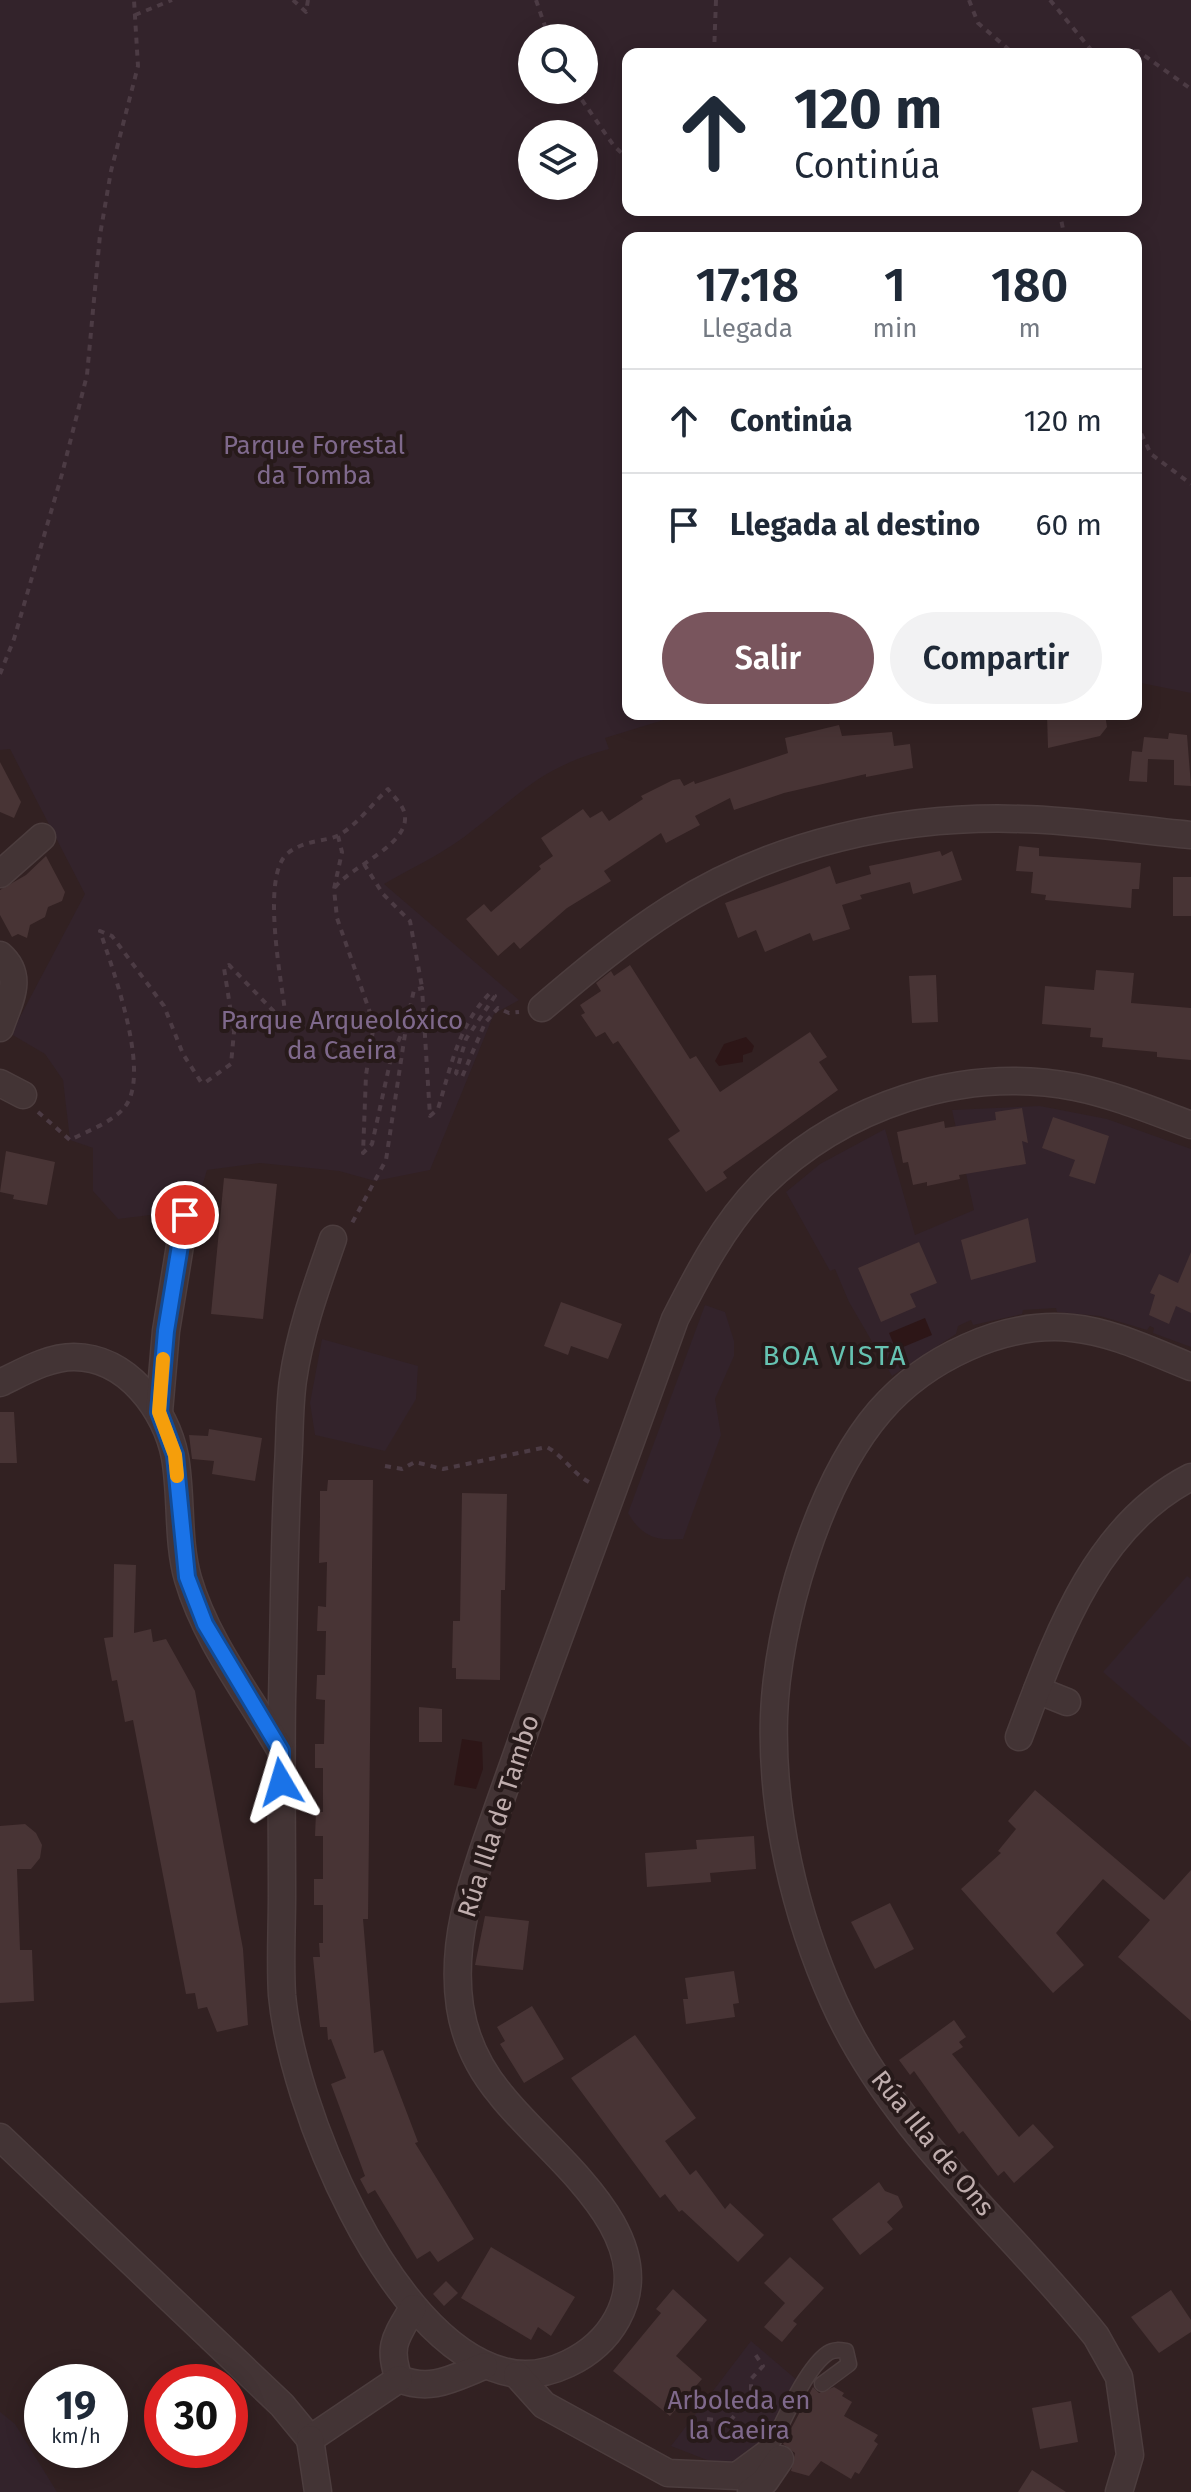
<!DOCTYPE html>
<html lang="es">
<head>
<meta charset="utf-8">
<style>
	:root { --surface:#fff; --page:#f2f2f3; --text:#1f2937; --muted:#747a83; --line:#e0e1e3; --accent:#79555d }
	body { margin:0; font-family:"Fira Sans",sans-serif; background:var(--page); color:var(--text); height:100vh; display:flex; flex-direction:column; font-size:30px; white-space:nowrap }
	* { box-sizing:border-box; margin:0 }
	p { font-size:26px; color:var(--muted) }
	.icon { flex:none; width:44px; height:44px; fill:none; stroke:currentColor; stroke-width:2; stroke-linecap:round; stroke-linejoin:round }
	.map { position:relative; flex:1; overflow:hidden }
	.sheet { position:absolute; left:622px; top:232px; width:520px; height:488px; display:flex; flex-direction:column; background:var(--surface); border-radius:16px; box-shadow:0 4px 20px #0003 }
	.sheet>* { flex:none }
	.top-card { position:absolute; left:622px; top:48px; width:520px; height:168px; border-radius:16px; box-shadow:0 4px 20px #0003; background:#fff; color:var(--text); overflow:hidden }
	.fabs { position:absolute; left:518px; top:24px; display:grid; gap:16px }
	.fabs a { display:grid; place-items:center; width:80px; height:80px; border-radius:50%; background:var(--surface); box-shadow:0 4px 20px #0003; font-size:40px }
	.speed { position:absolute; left:24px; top:2364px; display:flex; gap:16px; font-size:40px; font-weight:700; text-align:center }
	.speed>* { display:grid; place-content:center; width:104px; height:104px; border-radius:50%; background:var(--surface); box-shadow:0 4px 20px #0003; line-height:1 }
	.speed small { font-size:20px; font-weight:400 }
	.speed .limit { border:12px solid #d22; background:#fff; color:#111 }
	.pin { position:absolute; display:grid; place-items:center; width:68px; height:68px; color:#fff; margin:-34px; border:4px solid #fff; border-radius:50%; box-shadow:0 2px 8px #0007 }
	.me { position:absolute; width:88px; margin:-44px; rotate:353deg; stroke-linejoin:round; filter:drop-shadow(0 0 6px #0008) }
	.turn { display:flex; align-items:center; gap:28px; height:168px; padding:0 40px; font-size:36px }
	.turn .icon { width:104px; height:104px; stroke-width:2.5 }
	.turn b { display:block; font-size:56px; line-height:68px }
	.eta { display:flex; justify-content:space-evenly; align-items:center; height:136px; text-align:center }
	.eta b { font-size:48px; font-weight:600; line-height:56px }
	.button { display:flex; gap:16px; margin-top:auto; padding:16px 40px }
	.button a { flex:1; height:92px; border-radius:48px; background:var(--accent); color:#fff; font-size:32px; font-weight:600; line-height:92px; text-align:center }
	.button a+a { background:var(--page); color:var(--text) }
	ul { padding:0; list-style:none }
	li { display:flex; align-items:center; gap:24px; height:104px; padding:0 40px; border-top:2px solid var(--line) }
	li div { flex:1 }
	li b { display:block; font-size:30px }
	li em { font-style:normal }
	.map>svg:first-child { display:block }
</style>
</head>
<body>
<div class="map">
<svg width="1191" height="2492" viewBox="0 0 1191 2492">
	<rect width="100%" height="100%" fill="#322122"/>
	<g fill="#33232b" fill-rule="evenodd">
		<path d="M0 0H1191V693L1136 682V238H628V714H683L605 738 609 749C542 767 525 790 473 830 447 852 413 867 384 884L519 1000 494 1014 430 1170 375 1181 339 1171 260 1163 207 1170 198 1200 183 1211 118 1219 93 1191V1148L70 1140 63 1080 45 1054 11 1034 85 894 10 749 0 750ZM532 38H584V90H532ZM628 54H1136V210H628ZM532 134H584V186H532Z"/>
		<path d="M1040 1106 1107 1119 1191 1149V1347L1153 1333 1154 1328 1150 1326 1147 1330 1100 1316 1057 1312 1056 1308 1023 1310 1022 1314 973 1325 971 1320 958 1326 956 1334 892 1376 849 1302 835 1269 830 1271 786 1192 820 1164 885 1129 915 1235 974 1210 952 1110Z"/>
		<path d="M705 1305 725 1312 734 1341V1356L715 1399 721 1435 683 1539C656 1541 642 1537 628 1513Z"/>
		<path d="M322 1339 418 1366 416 1399 385 1451 315 1435 310 1403Z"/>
		<path d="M1187 1576 1191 1579V1748L1103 1672Z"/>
		<path d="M751 2341 798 2381C782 2420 763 2449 725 2467L671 2446Z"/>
		<path d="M0 2412 15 2424 57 2492H0Z"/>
	</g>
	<g fill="#2d1617">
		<path d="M746 1037 754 1046 752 1052 743 1055V1062L719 1066 715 1061 724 1044Z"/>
		<path d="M925 1318 932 1335 896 1350 889 1333Z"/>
		<path d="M462 1739 482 1742 483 1769 476 1789 454 1785Z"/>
	</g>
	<g fill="#483435">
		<path d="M1047 714H1105L1107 727 1100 736 1048 748Z"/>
		<path d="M839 725 842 736 892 732 894 746 910 744 913 768 866 777V774L784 793 734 810 730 798 695 816 700 825 666 843 661 833 604 871 611 881 567 908 520 949 514 942 498 956 466 919 484 904 491 912 541 869 539 866 553 856 541 838 583 809 590 818 602 811 609 821 643 799 641 796 673 780 680 779 684 786 694 781 695 784 788 753 785 738Z"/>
		<path d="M1169 733 1187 735 1191 786 1174 785V760L1148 759 1147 782 1129 781 1132 751 1142 752 1144 737 1168 739Z"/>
		<path d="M0 762 21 802 14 818 0 812Z"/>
		<path d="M1019 846 1039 848V856L1141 863 1139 889H1132L1131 908 1045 900 1046 895 1031 893 1033 872 1016 871Z"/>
		<path d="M940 851 942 856 952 851 962 880 913 894 910 882 860 895 862 899 842 905 850 929 813 941 810 933 765 952 756 930 738 938 725 903 830 866 836 884 871 874 869 866Z"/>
		<path d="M46 856 65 892 62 901 48 907 45 917 30 925 27 938 18 934 12 937 0 915V890L26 875Z"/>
		<rect x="1173" y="877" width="18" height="39"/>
		<path d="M630 965 690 1059 696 1056 720 1092 810 1032 827 1057 819 1062 838 1090 723 1172 727 1178 706 1192 668 1139 680 1131 618 1041 613 1044 605 1032 596 1037 581 1015 585 1013 580 1005 601 991 596 983 611 971 614 976Z"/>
		<path d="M1096 970 1134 973 1131 1003 1191 1008V1060L1157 1057V1052L1102 1047 1103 1038 1090 1037 1091 1028 1042 1024 1045 986 1094 990Z"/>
		<path d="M936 975 938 1022 912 1023 909 976Z"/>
		<path d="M1022 1108 1028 1143 1022 1141 1026 1164 959 1175 960 1179 927 1186V1182L913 1185 908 1162 903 1163 897 1132 944 1121 945 1128 996 1120 995 1112Z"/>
		<path d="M1053 1117 1109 1136 1095 1184 1069 1176 1075 1160 1042 1148Z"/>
		<path d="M6 1151 55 1162 47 1205 13 1199 14 1195 0 1192Z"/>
		<path d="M224 1178 277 1184 263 1319 211 1314Z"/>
		<path d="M1028 1218 1036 1262 971 1280 961 1240Z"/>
		<path d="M919 1242 937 1283 910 1294 916 1307 881 1322 858 1268Z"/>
		<path d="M1191 1252V1313L1176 1306 1169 1324 1149 1315 1155 1295 1150 1293 1159 1274 1178 1283Z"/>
		<path d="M561 1302 622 1324 608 1359 571 1346 568 1355 544 1346Z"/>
		<path d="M0 1412H14L17 1463H0Z"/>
		<path d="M209 1429 262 1438 255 1481 212 1474 214 1461 192 1459 189 1435 208 1436Z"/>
		<path d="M328 1480H373L368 1919H363L374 2053 383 2050 418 2142 415 2143 474 2239 438 2262 430 2251 417 2259 375 2190 368 2194 360 2179 365 2176 331 2084 346 2078 331 2039 328 2040 327 2027H320L313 1957H320L319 1943H323V1905H314V1879H323V1836H315L316 1812H323V1768H315V1744H324L325 1700 316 1699 317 1675H325L326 1631H317L318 1606 326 1607 327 1562 319 1563 320 1516V1491H327Z"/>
		<path d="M462 1493 507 1494 505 1590H501L500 1680 456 1679V1668H452L453 1621H460Z"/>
		<path d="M114 1564 136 1565 134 1633 151 1629 153 1642 166 1639 195 1691 243 1949 248 2025 217 2032 207 2007 198 2009 195 1993 186 1994 133 1720 125 1722 117 1680 112 1681 104 1638 113 1637Z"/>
		<path d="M419 1707 442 1709V1742H419Z"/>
		<path d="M1035 1790 1164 1900 1191 1870V2021L1118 1957 1150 1920 1103 1879 1056 1933 1084 1965 1053 1993 961 1889 1001 1853 998 1851 1016 1829 1008 1821Z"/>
		<path d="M25 1824 36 1833 42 1845 40 1858 31 1869H17L20 1950H32L34 2001 0 2003V1826Z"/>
		<path d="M754 1836 756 1869 710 1873 711 1882 647 1887 645 1853 697 1849 696 1840Z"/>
		<path d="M890 1903 914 1949 875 1969 851 1922Z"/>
		<path d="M485 1916 529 1921 523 1970 475 1965Z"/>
		<path d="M734 1971 739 2003 733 2004 735 2017 686 2024 683 1999H688L685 1978Z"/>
		<path d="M532 2006 564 2059 524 2083 500 2044 505 2041 497 2027Z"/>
		<path d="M954 2020 966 2037 959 2042 963 2047 952 2054 1019 2137 1033 2124 1054 2147 1014 2183 1004 2171 998 2176 963 2131 959 2134 914 2071 910 2075 899 2060Z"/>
		<path d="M635 2035 696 2118 665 2141 690 2175 696 2170 725 2209 730 2203 764 2235 738 2262 682 2210 679 2212 665 2194 660 2198 571 2078Z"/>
		<path d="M879 2182 885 2191 898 2196 903 2207 887 2222 893 2229 860 2255 832 2219Z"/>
		<path d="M491 2247 575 2297 551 2336 538 2327 531 2340 461 2298Z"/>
		<path d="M790 2257 824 2288 793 2321 797 2324 782 2342 764 2327 785 2303 764 2283Z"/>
		<path d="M446 2281 458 2293 444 2306 433 2294Z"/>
		<path d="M673 2289 707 2320 676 2356 702 2379 670 2416 613 2371 661 2313 656 2309Z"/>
		<path d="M1171 2290 1191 2320V2332L1159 2353 1131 2317Z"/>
		<path d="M813 2387 819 2393 834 2387 844 2393 842 2396 852 2402 844 2416 878 2435 874 2441 878 2444 859 2474 855 2472 851 2479 821 2461 809 2476 791 2471 795 2453 783 2444Z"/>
		<path d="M1071 2401 1078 2442 1040 2449 1032 2408Z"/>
		<path d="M1032 2470 1066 2492H1018Z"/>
	</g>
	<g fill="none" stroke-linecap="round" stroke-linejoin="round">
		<g stroke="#4c3d3e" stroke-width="17">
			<path id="service" d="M767 2454C781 2428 804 2369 828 2353 834 2349 840 2350 846 2351L849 2364 822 2384"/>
		</g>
		<g stroke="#4c3d3e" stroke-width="29">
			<g id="minor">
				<path d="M0 874 42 837"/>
				<path d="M0 955C25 977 9 1001 0 1028"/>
				<path d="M542 1008C584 972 625 938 672 908 773 843 902 815 1021 819 1078 820 1135 830 1191 835"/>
				<path d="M0 1083 23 1095"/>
				<path d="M333 1239C317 1285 300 1331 293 1380 289 1408 290 1438 288 1466 284 1544 284 1622 282 1700 281 1765 282 1831 282 1896 282 1929 280 1962 282 1995 292 2105 387 2340 503 2371 545 2383 596 2357 617 2319 664 2233 547 2154 501 2095 480 2070 465 2039 460 2007 450 1939 473 1879 495 1816 514 1762 533 1708 553 1654 594 1542 635 1431 675 1319 699 1272 724 1224 761 1186 842 1106 962 1065 1075 1087 1115 1095 1153 1111 1191 1125"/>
				<path d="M0 1383C23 1372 48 1357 74 1357 127 1357 166 1410 175 1457 182 1497 177 1541 188 1579 206 1641 249 1695 281 1751"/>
				<path d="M159 1412 166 1331 185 1215"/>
				<path d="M1037 1690 1067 1702"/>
				<path d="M1019 1737C1055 1642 1093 1527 1191 1477"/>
				<path d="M0 2137 282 2405 310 2439"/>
				<path d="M413 2308C396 2337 387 2346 399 2379 432 2392 453 2378 484 2366"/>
				<path d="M517 2375 544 2405 668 2473 737 2476 767 2454"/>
				<path d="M310 2439 399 2379"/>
				<path d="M310 2439 318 2492"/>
				<path d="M751 2492 765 2481 780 2459"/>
				<path d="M1119 2492 1130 2455 1119 2377 1096 2336C1009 2227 892 2132 834 2002 795 1915 771 1813 774 1717 777 1624 818 1483 880 1411 925 1359 1003 1321 1072 1328 1113 1332 1153 1352 1191 1367"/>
			</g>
		</g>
		<g stroke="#4c3b44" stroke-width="4" stroke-dasharray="6 6" stroke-linecap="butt">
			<path d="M293 0 306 12 308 0"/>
			<path d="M536 0 549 38"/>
			<path d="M969 0 978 23 1014 54"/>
			<path d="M1050 0 1092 51H1138L1191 89"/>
			<path d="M135 15 172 0"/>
			<path d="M714 54 716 0"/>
			<path d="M575 90 614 146 628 159"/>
			<path d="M1059 210 1065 238"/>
			<path d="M1136 423 1151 454 1191 484"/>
			<path d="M0 674 14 639 62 474 87 375 100 235 111 171 138 66 134 0"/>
			<path d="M338 836 342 852 334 889 337 918 374 1024 366 1075 363 1153 372 1144 391 1058 407 1021 386 1160 351 1225"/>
			<path d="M364 864 383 894 410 921 422 987"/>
			<path d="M407 1021 414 990 422 988 430 1116 438 1109C451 1066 458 1027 489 994L495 996 466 1039 456 1073 462 1077 485 1023 498 1008 509 1013 519 1012"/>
			<path d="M38 1112 70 1140C87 1131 119 1120 128 1102 148 1065 113 970 100 931L112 936 164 1006 183 1054 201 1082H206L231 1064 234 1032 224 968 229 965 283 1021 286 1019C282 983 260 875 288 853 306 839 326 842 339 835 357 825 373 803 388 789 392 795 400 802 403 809 418 843 347 867 334 889"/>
			<path d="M385 1466 402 1469 415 1462 443 1469 547 1447C566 1458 573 1475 593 1484"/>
			<path d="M747 2401 751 2395V2379L763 2366 755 2354"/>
			<path d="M707 2419 729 2422 747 2401 775 2400"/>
		</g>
		<use href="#service" stroke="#433435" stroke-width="14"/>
		<use href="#minor" stroke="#433435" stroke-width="26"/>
	</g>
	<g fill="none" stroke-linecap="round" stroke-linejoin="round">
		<g stroke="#114b97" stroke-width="20">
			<path id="route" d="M185 1215 166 1331 159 1412 175 1455 187 1577 205 1624 281 1751V1782"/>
		</g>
		<use href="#route" stroke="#1a73e8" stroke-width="14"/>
		<path stroke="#f59e0b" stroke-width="14" d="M163 1359 159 1412 175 1455 177 1476"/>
	</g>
	<g text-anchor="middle" stroke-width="8" stroke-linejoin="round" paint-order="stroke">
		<g font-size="26" fill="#7f698c" stroke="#271a1a">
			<text x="314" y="454">Parque Forestal<tspan x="314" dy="30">da Tomba</tspan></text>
			<text x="342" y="1029">Parque Arqueolóxico<tspan x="342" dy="30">da Caeira</tspan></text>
			<text x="739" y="2409">Arboleda en<tspan x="739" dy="30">la Caeira</tspan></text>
		</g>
		<g font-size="26" fill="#c0aeae" stroke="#271a1a">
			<text transform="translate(498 1816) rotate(-72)" y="9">Rúa Illa de Tambo</text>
			<text transform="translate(933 2143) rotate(51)" y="9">Rúa Illa de Ons</text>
		</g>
		<g font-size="28" letter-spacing="2" fill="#66c3b2" stroke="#271a1a">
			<text x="835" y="1365">BOA VISTA</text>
		</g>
	</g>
</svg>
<div class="fabs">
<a><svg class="icon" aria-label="search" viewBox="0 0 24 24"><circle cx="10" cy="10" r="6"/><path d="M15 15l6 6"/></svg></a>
<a><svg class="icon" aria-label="layers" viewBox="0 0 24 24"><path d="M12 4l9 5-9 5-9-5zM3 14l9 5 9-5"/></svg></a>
</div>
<div class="speed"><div>19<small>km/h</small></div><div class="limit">30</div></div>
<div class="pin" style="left:185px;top:1215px;background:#d93025"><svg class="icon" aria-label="arrive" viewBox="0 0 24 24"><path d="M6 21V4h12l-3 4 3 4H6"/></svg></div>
<svg class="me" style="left:281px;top:1782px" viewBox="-20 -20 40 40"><path d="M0-17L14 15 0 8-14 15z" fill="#1a73e8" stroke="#fff" stroke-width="4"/></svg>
<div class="top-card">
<div class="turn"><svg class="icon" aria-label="ahead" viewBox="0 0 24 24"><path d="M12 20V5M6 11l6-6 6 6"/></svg><div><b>120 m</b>Continúa</div></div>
</div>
<section class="sheet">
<div class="eta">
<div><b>17:18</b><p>Llegada</p></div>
<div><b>1</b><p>min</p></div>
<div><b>180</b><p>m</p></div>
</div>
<ul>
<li><svg class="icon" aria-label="ahead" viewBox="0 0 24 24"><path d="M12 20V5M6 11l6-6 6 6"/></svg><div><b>Continúa</b></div><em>120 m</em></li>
<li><svg class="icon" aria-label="arrive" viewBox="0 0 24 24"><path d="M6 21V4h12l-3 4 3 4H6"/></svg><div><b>Llegada al destino</b></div><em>60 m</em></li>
</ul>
<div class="button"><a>Salir</a><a>Compartir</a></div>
</section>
</div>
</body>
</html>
